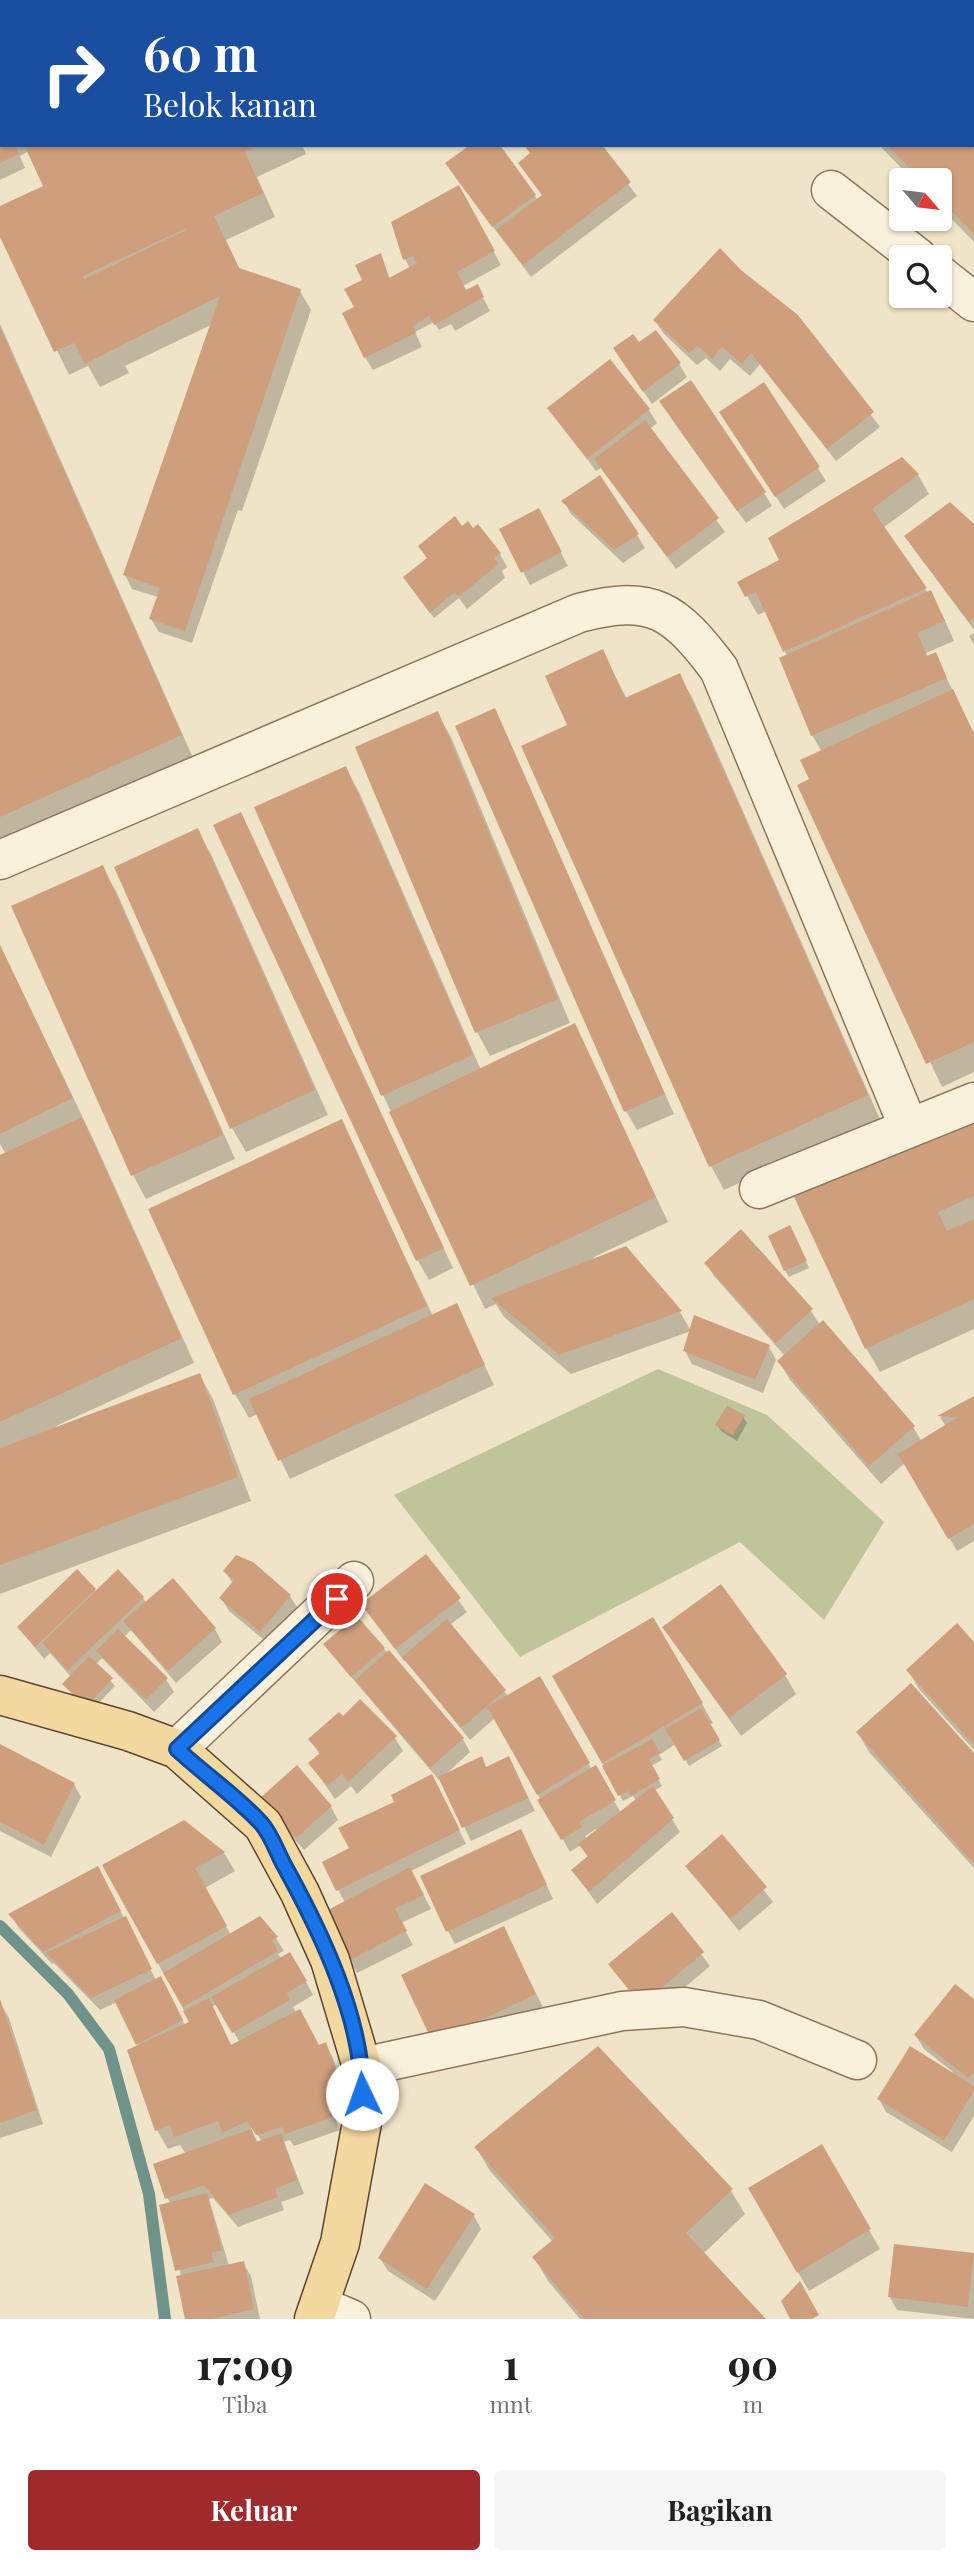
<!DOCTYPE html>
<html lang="id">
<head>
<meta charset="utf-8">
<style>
	:root { --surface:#fff; --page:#f6f6f6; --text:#202124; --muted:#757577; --accent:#9e2a2b }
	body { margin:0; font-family:"Playfair Display",serif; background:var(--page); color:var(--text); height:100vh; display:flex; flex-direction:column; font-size:26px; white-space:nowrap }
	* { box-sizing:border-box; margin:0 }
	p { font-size:23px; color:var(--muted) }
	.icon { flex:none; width:38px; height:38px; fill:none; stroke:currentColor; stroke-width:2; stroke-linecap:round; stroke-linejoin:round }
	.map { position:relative; height:2319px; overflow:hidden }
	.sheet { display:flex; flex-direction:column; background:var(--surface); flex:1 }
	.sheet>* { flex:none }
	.hud { position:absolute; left:0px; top:0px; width:975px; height:147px; box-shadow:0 2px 5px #0004; background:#1a4fa0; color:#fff; overflow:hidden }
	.needle { width:46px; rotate:118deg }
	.controls { position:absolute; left:889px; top:168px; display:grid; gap:14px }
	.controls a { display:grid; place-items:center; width:63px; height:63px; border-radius:7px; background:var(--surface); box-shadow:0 2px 5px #0004; font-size:35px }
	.pin { position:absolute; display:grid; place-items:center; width:60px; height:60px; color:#fff; margin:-30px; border:4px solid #fff; border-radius:50%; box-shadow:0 2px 7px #0007 }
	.me { position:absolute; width:77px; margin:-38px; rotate:357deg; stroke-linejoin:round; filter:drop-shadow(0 0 5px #0008) }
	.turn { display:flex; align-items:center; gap:24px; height:147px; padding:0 28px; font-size:32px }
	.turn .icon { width:91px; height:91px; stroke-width:2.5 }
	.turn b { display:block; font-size:49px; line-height:60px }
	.eta { display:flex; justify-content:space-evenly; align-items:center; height:119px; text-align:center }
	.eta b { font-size:42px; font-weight:700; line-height:49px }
	.action { display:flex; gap:14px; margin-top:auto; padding:14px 28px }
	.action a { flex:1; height:80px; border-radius:7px; background:var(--accent); color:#fff; font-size:28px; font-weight:700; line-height:80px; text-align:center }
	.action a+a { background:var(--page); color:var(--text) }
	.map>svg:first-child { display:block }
</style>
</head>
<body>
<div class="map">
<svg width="974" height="2319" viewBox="0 0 974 2319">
	<rect width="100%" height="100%" fill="#f0e4c8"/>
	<path fill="#bfc49a" d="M658 1369 767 1415 884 1522 824 1620 740 1542 520 1657 394 1495Z"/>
	<g fill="#0003" fill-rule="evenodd">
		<path d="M0 0 132 2H2V145H302L306 154 257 177 275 217 226 240 240 270 300 291 311 310 242 511 238 510 192 643 159 632 151 619 158 597 132 589 125 575 213 324 125 366 129 373 100 387 88 366 69 375 0 232V208L45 187 29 151 20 156 25 168 0 180Z"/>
		<path d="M736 0H974V242L940 207V180H913L879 145H973V2Z"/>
		<path d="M599 145 637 196 531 277 455 177 535 196 538 201 543 197 520 163Z"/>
		<path d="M458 188 501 265 463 286 466 292 477 286 490 311 455 331 451 324 439 330 434 322 415 332 422 347 373 370 365 357 356 308 365 281 383 261 390 279 410 269 405 259Z"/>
		<path d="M740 271 796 316 880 427 836 461 760 364 750 376 730 359 720 371 706 358 697 365 663 333 655 320Z"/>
		<path d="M0 324 194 760 0 842Z"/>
		<path d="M639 345 679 364 687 377 652 404 623 362Z"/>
		<path d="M610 361 649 410 657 423 650 429 725 532 676 569 601 468 596 471 550 408Z"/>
		<path d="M764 384 826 481 784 509 729 426Z"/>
		<path d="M669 415 764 493 772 506 746 523Z"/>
		<path d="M918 475 929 494 883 528 941 612 954 641 926 653 928 658 935 655 974 733V1072L942 1087 799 785 811 780 822 752 812 735 787 656 767 611 758 615 747 596 782 561Z"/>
		<path d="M564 501 637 535 645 548 623 563 571 514Z"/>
		<path d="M545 523 568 566 530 585 501 530Z"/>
		<path d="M974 527V630L914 549Z"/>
		<path d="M461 528 500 554 507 567 502 571 505 578 467 609 459 598 434 618 408 584 428 560 420 546Z"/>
		<path d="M974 633V645L969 636Z"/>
		<path d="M602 651 627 699 679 675 693 699 880 1119 724 1190 711 1166 524 747 570 726Z"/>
		<path d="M494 710 674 1114 637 1130 626 1111Z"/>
		<path d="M437 713 451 737 570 1023 490 1056 477 1032 358 748Z"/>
		<path d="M345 768 359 792 481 1070 574 1026 668 1222 594 1257 595 1260 625 1248 680 1312 691 1331 571 1374 504 1317 496 1304 485 1309 383 1095 257 808Z"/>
		<path d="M215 826 248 831 453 1268 429 1280 418 1261Z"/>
		<path d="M197 830 211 854 328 1115 246 1152 232 1128 116 867Z"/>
		<path d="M102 868 116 891 235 1159 146 1199 133 1175Z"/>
		<path d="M0 945 95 1143 194 1363 56 1426 57 1429 200 1376 213 1399 251 1501 0 1594V1157L6 1154 0 1144Z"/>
		<path d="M974 1116V1329L880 1372 866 1348Z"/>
		<path d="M341 1122 433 1316 456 1306 494 1385 290 1479 258 1414 249 1418 235 1394 151 1210Z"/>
		<path d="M793 1234 809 1268 789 1277 785 1270Z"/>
		<path d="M706 1263 811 1311 820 1325 913 1427 922 1442 946 1427 940 1417 974 1398V1541L957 1551 905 1463 881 1484 790 1380 779 1361 785 1356 714 1276Z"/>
		<path d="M769 1347 776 1360 763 1393 692 1364 685 1351Z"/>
		<path d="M743 1417 747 1423 737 1441 721 1431 717 1425Z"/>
		<path d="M426 1556 467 1612 450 1625 508 1696 539 1679 592 1770 595 1768 621 1813 636 1801 633 1796 623 1801 554 1677 653 1619 713 1723 709 1725 722 1746 689 1766 676 1744 659 1755 662 1760 651 1766 662 1786 654 1791 680 1832 597 1904 573 1870 588 1858 581 1845 570 1852 495 1718 470 1740 406 1660 404 1661 363 1604ZM596 1829 597 1831 587 1839 585 1836Z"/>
		<path d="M225 1571 290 1596 298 1609 269 1644 229 1611 221 1598 233 1584Z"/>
		<path d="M77 1572 97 1592 143 1598 146 1603 215 1629 222 1642 176 1683 131 1630 124 1637 166 1679 174 1692 154 1712 102 1658 96 1664 115 1686 90 1712 65 1684 71 1677 50 1653 44 1659 19 1628Z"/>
		<path d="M357 1618 463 1739 470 1752 446 1774 487 1768 509 1758 535 1811 471 1841 441 1778 439 1780 329 1651Z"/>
		<path d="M664 1628 785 1675 796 1694 741 1736Z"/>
		<path d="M974 1645V1750L919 1689 908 1670Z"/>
		<path d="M360 1701 395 1738 403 1751 357 1794 351 1786 335 1799 310 1763 320 1755 311 1739 342 1719Z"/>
		<path d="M858 1733 974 1756V1868L869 1752Z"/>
		<path d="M0 1746 74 1784 81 1797 51 1857 0 1831Z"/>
		<path d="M439 1790 466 1844 411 1871 431 1909 401 1923 413 1945 357 1973 350 1960 345 1903 324 1862 351 1849Z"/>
		<path d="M331 1807 338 1820 304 1850 269 1811Z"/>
		<path d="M184 1822 224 1853 235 1871 205 1888 231 1935 276 1938 284 1951 278 1954 281 1959 290 1954 306 1982 313 1995 293 2007 319 2047 325 2044 333 2058 351 2109 334 2115 340 2130 294 2146 290 2140 284 2142 304 2194 281 2202 284 2210 238 2227 213 2198 209 2199 229 2266 243 2263 251 2276 260 2319H187L170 2204 155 2165 186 2154 180 2145 168 2149 157 2130 139 2046 117 2002 100 2010 54 1963 52 1964 18 1927 10 1914 105 1881 156 1980 168 1991 185 2025 191 2023 104 1866ZM217 2004 239 2041 231 2045 212 2007ZM253 2127 262 2142 258 2143 251 2128Z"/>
		<path d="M521 1831 553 1899 455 1944 448 1931Z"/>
		<path d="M722 1837 773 1902 739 1931 687 1866Z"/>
		<path d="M671 1914 710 1966 650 2017 610 1964Z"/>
		<path d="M503 1928 546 2013 435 2042Z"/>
		<path d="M974 2001V2116L952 2152 886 2112 879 2099 952 2074 953 2072 924 2049 916 2036Z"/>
		<path d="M1 2004 9 2018 43 2124 0 2138Z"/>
		<path d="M821 2146 880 2249 809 2291 750 2189Z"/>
		<path d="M476 2147 731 2191 745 2214 703 2254 763 2319H580L548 2281 534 2257 553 2242 490 2171Z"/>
		<path d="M474 2216 481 2229 435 2301 388 2271 380 2258Z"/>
		<path d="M974 2256V2319L897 2310 890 2297Z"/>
	</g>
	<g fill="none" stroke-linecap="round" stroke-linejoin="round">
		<path stroke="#6f938a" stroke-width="12" d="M0 1926 68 1994 109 2049 149 2194 165 2319"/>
	</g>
	<g fill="#cf9f7d" fill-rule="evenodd">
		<path d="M0 145H15L19 154 0 163Z"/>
		<path d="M24 145H260L245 152 263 193 214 216 239 268 301 289 185 631 149 619 160 588 123 575 220 296 85 364 74 343 54 352 0 237V206L43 186ZM185 229 186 230 84 279 83 276Z"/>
		<path d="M470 145H500L536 195 492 227 445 163Z"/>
		<path d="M524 145H602L631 182 523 265 496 230 542 195 518 163 530 153Z"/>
		<path d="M887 145H974V234L940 199V180H921Z"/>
		<path d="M459 185 495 251 457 272 466 290 478 284 484 297 434 325 429 316 413 326 416 333 364 358 342 313 354 307 344 289 362 280 355 265 381 253 389 278 417 263 413 256 403 260 391 222Z"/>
		<path d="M720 248 741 270 798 315 874 412 827 449 751 353 742 364 722 347 712 359 698 346 689 353 653 320Z"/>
		<path d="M0 327 182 735 0 817Z"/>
		<path d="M656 330 681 363 643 392 613 348 633 334 639 342Z"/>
		<path d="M610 359 650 409 587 459 547 408Z"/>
		<path d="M691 380 766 492 737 511 659 401Z"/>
		<path d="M764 382 820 467 775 497 719 412Z"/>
		<path d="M645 420 719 518 667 557 594 459Z"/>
		<path d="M902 457 919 474 872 509 927 588 783 652 756 592 745 597 737 582 779 560 768 538Z"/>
		<path d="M600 475 639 534 614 550 561 501Z"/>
		<path d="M950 502 974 524V618L969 622 904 536Z"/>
		<path d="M539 508 562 552 521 573 499 529Z"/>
		<path d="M455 516 462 526 468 521 473 528 478 524 501 553 494 558 499 564 458 597 455 592 430 613 403 577 427 558 418 546Z"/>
		<path d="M931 590 945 621 917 633 927 656 936 652 947 678 811 736 779 658Z"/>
		<path d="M603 649 625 698 680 673 868 1095 709 1167 521 746 567 725 545 676Z"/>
		<path d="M953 689 974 734V1042L926 1064 797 785 809 779 800 760Z"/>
		<path d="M495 708 665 1094 624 1112 455 726Z"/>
		<path d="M438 711 558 999 475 1033 355 747Z"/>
		<path d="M346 766 473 1055 381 1096 254 807Z"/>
		<path d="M241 812 444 1248 416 1261 213 825Z"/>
		<path d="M198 828 315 1090 230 1129 114 867Z"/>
		<path d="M103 865 223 1135 131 1176 11 906Z"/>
		<path d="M0 945 73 1098 0 1134Z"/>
		<path d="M575 1023 656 1197 470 1286 389 1112Z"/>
		<path d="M974 1114V1196L938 1212 947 1231 974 1219V1299L865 1349 794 1197Z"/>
		<path d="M82 1117 182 1338 0 1422V1155Z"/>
		<path d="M342 1119 427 1306 233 1395 148 1209Z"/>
		<path d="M790 1225 807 1261 784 1271 768 1236Z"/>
		<path d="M741 1229 813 1309 776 1343 704 1263Z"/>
		<path d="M626 1246 682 1311 559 1355 491 1298Z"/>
		<path d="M457 1303 485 1365 278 1461 249 1399Z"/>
		<path d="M694 1315 770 1345 755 1380 683 1351Z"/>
		<path d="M823 1320 915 1426 869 1466 777 1361Z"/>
		<path d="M200 1373 238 1477 0 1565V1448Z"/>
		<path d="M974 1396V1524L948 1539 898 1454 958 1417 937 1416Z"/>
		<path d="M727 1406 745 1415 733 1435 715 1425Z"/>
		<path d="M426 1554 461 1598 395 1649 361 1604Z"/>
		<path d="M236 1555 253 1562 291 1595 260 1632 219 1598 234 1580 223 1571Z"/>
		<path d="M77 1569 96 1589 35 1647 17 1627Z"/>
		<path d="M118 1569 144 1597 68 1670 42 1643Z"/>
		<path d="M173 1578 216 1628 168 1671 123 1621Z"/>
		<path d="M721 1584 787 1674 729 1718 662 1627Z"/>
		<path d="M357 1616 385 1648 351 1677 323 1644Z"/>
		<path d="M653 1617 703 1703 602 1763 552 1676Z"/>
		<path d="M447 1619 506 1690 461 1728 402 1657Z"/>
		<path d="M957 1623 974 1642V1745L906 1670Z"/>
		<path d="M118 1629 168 1678 146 1700 96 1651Z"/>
		<path d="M389 1650 464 1738 430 1768 355 1680Z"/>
		<path d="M89 1656 113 1678 86 1707 62 1684Z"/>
		<path d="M540 1676 590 1763 537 1795 487 1707Z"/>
		<path d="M911 1683 974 1753V1864L856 1732Z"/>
		<path d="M360 1699 397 1736 348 1782 342 1774 327 1786 308 1763 320 1753 308 1739 339 1712 343 1716Z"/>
		<path d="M701 1708 720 1740 684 1761 665 1729Z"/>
		<path d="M652 1739 660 1753 649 1759 660 1779 631 1796 628 1791 618 1796 602 1766Z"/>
		<path d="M0 1744 75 1783 44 1845 0 1822Z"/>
		<path d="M482 1756 486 1767 509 1756 528 1798 462 1828 438 1777Z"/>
		<path d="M297 1765 332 1806 296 1838 260 1798Z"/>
		<path d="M596 1765 616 1800 579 1822 582 1827 561 1840 537 1800Z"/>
		<path d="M432 1774 460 1830 336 1891 322 1862 349 1848 338 1828 394 1802 391 1795Z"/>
		<path d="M653 1786 674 1818 589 1892 571 1870 588 1856 578 1844Z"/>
		<path d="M184 1820 225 1852 195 1868 227 1926 157 1964 102 1865Z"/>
		<path d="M521 1829 547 1885 446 1932 420 1876Z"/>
		<path d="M722 1834 767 1887 730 1919 685 1866Z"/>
		<path d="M98 1866 121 1911 43 1952 8 1914Z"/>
		<path d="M410 1867 424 1895 395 1909 407 1931 348 1961 324 1912Z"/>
		<path d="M672 1912 704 1952 641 2005 608 1964Z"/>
		<path d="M126 1916 152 1969 91 1998 46 1953Z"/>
		<path d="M260 1916 278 1937 272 1940 278 1951 183 2007 163 1973Z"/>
		<path d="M504 1926 536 1994 433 2043 401 1975Z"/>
		<path d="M290 1952 307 1981 287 1993 290 2000 232 2033 211 1997Z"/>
		<path d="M161 1976 183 2020 136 2045 114 2000Z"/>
		<path d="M955 1984 974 1999V2072L968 2078 914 2035Z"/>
		<path d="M209 1998 231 2045 300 2009 319 2045 326 2042 345 2096 328 2101 333 2117 285 2134 282 2127 256 2135 247 2121 222 2133 218 2121 174 2137 170 2125 155 2131 127 2050 189 2022 183 2011Z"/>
		<path d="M0 1999 37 2110 0 2123Z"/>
		<path d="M598 2046 733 2189 686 2233 766 2319H584L532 2257 555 2238 474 2147Z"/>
		<path d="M910 2046 974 2086V2091L944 2140 877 2099Z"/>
		<path d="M251 2129 256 2142 281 2133 297 2180 275 2189 278 2197 229 2215 204 2185 165 2199 153 2164Z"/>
		<path d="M822 2144 871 2229 797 2273 748 2188Z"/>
		<path d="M425 2183 475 2214 427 2289 378 2258Z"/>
		<path d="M207 2193 222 2250 211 2253 214 2262 175 2271 159 2205Z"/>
		<path d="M894 2244 974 2253 968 2307 888 2297Z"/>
		<path d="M244 2261 254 2309 212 2319H185L176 2276Z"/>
		<path d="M800 2281 819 2315 812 2319H790L781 2301Z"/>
	</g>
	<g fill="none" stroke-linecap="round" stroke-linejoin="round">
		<g stroke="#8d765c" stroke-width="41">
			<g id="minor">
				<path d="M831 190 917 257"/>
				<path d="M940 275 974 302"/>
				<path d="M0 860 579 613C653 593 675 611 719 669L909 1128"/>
				<path d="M759 1189 974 1102"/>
				<path d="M177 1749 354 1581"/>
				<path d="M362 2067 622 2011 684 2007 759 2020 857 2060"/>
				<path d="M320 2306 351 2319"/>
			</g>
		</g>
		<g stroke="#5b4430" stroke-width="41">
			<path id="major" d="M0 1695 128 1731 177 1749 263 1825 300 1893 330 1960 362 2067V2122L340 2243 314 2319"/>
		</g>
		<use href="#minor" stroke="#faf1dc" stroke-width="38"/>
		<use href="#major" stroke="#f3d9a0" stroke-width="38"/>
	</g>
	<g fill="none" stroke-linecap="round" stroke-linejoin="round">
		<g stroke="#114b97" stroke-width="18">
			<path id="route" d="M337 1599 177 1749C204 1774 236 1796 261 1823 271 1834 277 1852 284 1865 320 1930 363 2019 362 2094"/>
		</g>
		<use href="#route" stroke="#1a73e8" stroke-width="12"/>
	</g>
</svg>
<div class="controls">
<a><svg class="needle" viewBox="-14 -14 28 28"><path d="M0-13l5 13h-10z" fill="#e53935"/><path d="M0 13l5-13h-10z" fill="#757577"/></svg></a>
<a><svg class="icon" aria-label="search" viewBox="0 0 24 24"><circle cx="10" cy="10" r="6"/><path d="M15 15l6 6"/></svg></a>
</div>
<div class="pin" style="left:337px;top:1599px;background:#d93025"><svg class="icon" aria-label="arrive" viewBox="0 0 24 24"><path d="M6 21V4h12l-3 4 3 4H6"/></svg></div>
<svg class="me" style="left:362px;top:2094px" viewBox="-20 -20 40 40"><circle r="19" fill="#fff"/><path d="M0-13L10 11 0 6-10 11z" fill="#1a73e8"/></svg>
<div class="hud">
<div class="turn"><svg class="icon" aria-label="right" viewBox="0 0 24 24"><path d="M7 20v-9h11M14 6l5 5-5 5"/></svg><div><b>60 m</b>Belok kanan</div></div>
</div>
</div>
<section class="sheet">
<div class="eta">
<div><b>17:09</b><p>Tiba</p></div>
<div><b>1</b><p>mnt</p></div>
<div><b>90</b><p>m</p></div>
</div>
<div class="action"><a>Keluar</a><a>Bagikan</a></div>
</section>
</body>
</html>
